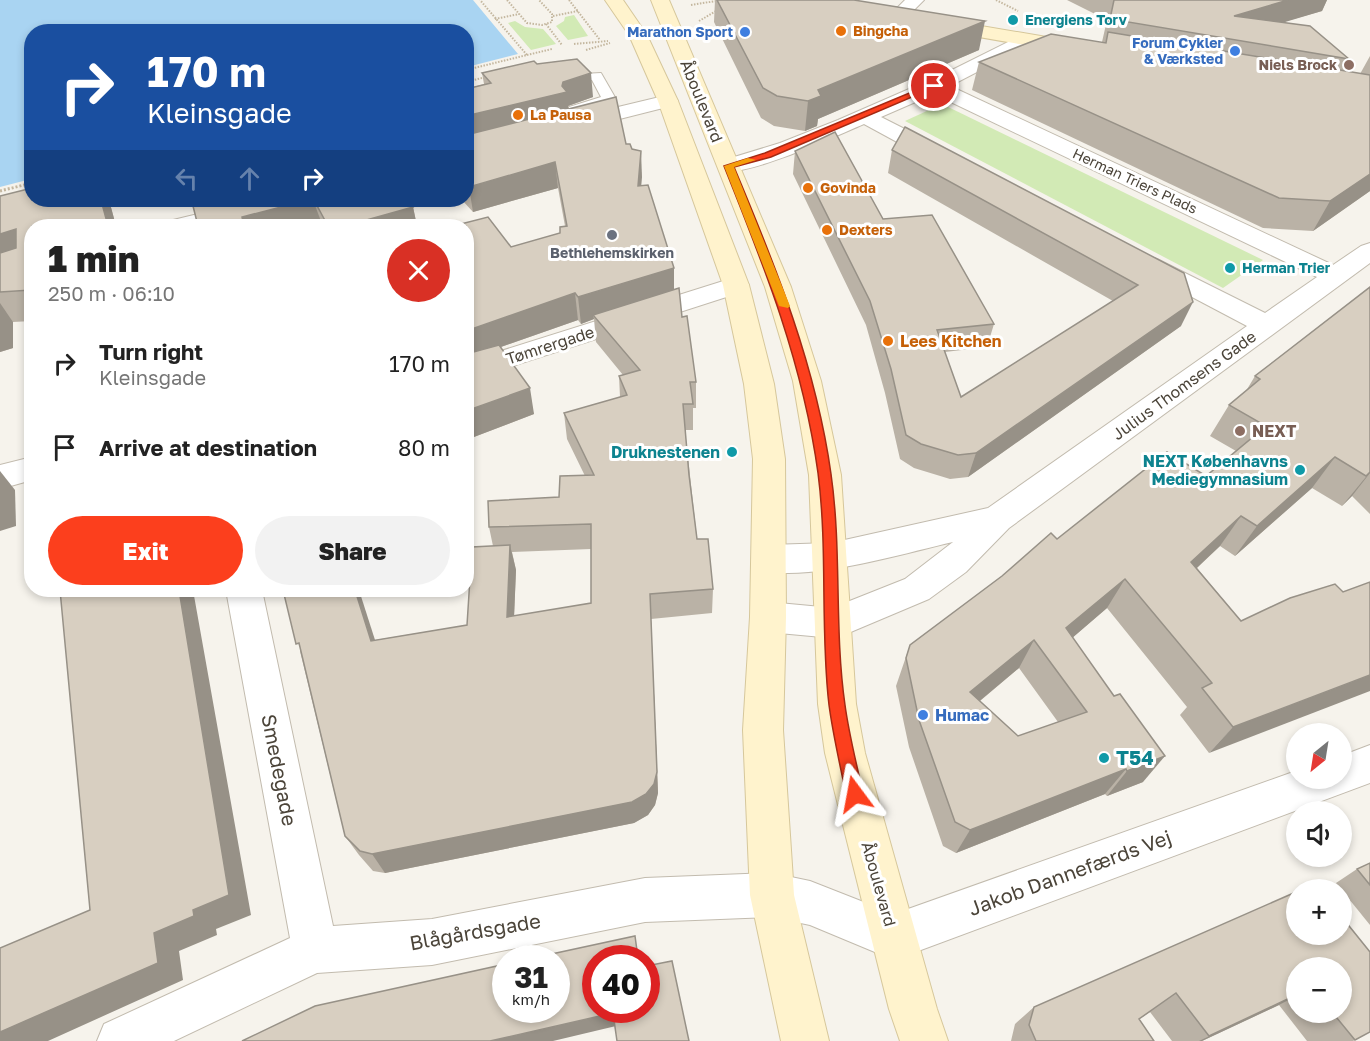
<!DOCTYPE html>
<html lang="en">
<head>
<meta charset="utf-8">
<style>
	:root { --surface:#fff; --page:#f2f2f2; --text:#222; --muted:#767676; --accent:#fc3f1d }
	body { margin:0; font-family:"Golos Text",sans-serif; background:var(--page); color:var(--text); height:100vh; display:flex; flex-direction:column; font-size:22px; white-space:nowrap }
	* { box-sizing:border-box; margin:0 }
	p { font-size:20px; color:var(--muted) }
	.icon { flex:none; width:33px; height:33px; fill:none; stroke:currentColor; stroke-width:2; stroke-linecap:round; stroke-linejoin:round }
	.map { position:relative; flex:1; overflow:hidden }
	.details { position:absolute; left:24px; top:219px; width:450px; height:378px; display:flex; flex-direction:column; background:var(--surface); border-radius:24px; box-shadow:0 3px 9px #0003 }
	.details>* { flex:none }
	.guide { position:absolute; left:24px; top:24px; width:450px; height:183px; border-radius:24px; box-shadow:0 3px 9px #0003; background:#1a4fa0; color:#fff; overflow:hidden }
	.needle { width:39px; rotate:210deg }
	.buttons { position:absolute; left:1286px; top:723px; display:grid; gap:12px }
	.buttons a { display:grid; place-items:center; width:66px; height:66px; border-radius:50%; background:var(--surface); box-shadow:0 3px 9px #0003; font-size:30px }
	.speed { position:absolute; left:492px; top:945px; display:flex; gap:12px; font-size:30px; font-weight:700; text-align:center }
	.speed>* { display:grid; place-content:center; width:78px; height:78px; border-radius:50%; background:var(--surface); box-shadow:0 3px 9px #0003; line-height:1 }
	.speed small { font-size:15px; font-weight:400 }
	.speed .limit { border:9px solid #d22; background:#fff; color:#111 }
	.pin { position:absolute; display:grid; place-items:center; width:51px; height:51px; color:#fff; margin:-26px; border:3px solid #fff; border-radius:50%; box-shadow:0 2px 6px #0007 }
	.me { position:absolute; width:66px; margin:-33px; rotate:347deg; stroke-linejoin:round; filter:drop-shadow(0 0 4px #0008) }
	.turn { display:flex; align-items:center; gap:21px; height:126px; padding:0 24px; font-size:27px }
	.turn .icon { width:78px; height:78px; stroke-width:2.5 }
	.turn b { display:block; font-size:42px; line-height:51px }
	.lanes { display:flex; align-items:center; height:57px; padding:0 24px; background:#0003; justify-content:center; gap:30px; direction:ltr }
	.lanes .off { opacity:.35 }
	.round { display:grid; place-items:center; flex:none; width:63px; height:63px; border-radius:32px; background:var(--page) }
	.summary { display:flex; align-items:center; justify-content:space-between; height:102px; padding:0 24px }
	h1 { font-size:36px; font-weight:800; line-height:45px }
	.button { display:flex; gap:12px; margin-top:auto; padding:12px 24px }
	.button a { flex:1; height:69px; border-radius:36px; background:var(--accent); color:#fff; font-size:24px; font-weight:800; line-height:69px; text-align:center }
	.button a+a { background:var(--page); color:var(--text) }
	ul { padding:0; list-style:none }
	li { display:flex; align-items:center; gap:18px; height:84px; padding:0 24px }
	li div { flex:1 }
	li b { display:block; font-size:22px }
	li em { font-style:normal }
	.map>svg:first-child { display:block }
</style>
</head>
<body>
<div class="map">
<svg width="1370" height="1041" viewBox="0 0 1370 1041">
	<rect width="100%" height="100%" fill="#f6f3ec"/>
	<g fill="#d2eab5">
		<path d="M574 15 588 36 568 40 556 26 564 21 565 17Z"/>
		<path d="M515 21 525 27 543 29 556 44 531 50 508 23Z"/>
		<path d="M942 104 1263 260 1223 288 905 121Z"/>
	</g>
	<path fill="#a9d4f2" d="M0 0H473L518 54 467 67 466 32H32L31 179 0 187Z"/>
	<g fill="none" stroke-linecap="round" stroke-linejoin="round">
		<g stroke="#c2bbae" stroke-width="2">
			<path id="lane" d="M569 62 582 74 601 73 616 99 614 102 579 113H569V107L601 97 592 80 574 81 563 66Z"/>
		</g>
		<g stroke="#c2bbae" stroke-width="2">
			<g id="street">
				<path d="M905 0H924L903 21H891L888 17Z"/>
				<path d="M1024 34 1033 40 1031 44 950 86 1333 265 1361 246 1370 243V263L1009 528 966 572 929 599 846 634 833 638 768 632 755 628 750 617 755 606 768 602 832 608 905 579 953 542C904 553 803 584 757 569L752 559 757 549 769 545 831 543 988 508 1247 326 1139 269 1135 264 1139 259 1148 256 1157 259 1265 313 1317 277 934 94 881 117 948 151 951 156 948 161H932L864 124C836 136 747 177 721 171L718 166 721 161 780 143 838 120 948 72Z"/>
				<path d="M668 95 675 97 678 101 675 105 576 130 568 129 565 124 568 119Z"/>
				<path d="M256 200H295L291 205 205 226H166L169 221Z"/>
				<path d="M736 277 745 279 749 285 745 291 466 381V362Z"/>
				<path d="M32 457V480L0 489V465Z"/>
				<path d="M226 590H262L333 926 432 919 645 878 772 873 810 881 894 914 1296 771V778H1341V756L1370 745V783L894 960 810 925 772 917 645 922 432 965 317 973 174 1041H97L104 1024 290 938Z"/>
			</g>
		</g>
		<g stroke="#d6c79b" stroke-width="2">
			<g id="secondary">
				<path d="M605 0H623L647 35 678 101 749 285 774 384 785 459 786 617 783 730 794 895 829 1041H781L750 895 743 730 750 617 753 459 744 384 723 285 658 101 629 35Z"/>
				<path d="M651 0H669L791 287 821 381 841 475 856 704 865 753 937 1009 948 1041H900L889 1009 825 753 818 704 809 475 793 381 765 287Z"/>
				<path d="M940 19 1076 42 1086 48 1076 54 933 29 931 25 933 21Z"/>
			</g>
		</g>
		<g stroke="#c4b79f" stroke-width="2" stroke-dasharray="1.5 1.5" stroke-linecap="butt">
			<path d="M507 0 527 23 542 25 552 22V14L539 0"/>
			<path d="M569 0 600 40"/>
			<path d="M996 0 1018 11"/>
			<path d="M691 5 722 0"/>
			<path d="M553 16 578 11"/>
			<path d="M495 19 519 14"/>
			<path d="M699 21 718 10"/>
			<path d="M546 24 562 45"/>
			<path d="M574 44 608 41"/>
			<path d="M586 50 610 43"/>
			<path d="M527 55 552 49"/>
			<path d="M466 70 527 55 480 0"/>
			<path d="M466 82 486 77"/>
		</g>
		<path stroke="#c4b79f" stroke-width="3" stroke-dasharray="2 2" stroke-linecap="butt" d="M0 191 32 183"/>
		<use href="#lane" fill="#fff" fill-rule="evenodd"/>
		<use href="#street" fill="#fff" fill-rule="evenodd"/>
		<use href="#secondary" fill="#fff3cd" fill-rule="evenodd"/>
	</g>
	<g fill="#bab2a6" fill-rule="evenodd">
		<path d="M715 0H854L979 50 818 119 817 126 805 131 774 126 761 118 714 22Z"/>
		<path d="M1067 0H1327L1322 11 1283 22 1349 59 1343 71 1360 74 1370 56V191L1313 231 1263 228 972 90 979 62 1102 42 1107 20Z"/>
		<path d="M537 64 593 97 568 106 569 109 632 149 641 151V186L674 268V290L682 317 696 382V408H693V430H685L697 539 713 589 712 613 651 619 658 793 655 805 648 815 634 823 385 873 373 871 359 855 345 836 300 651 375 640 467 625 493 546 489 527 559 497 585 476 567 439 564 413 620 397 619 376 623 375 596 342 594 319 581 324 578 320 501 347 534 414 466 440V226L511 247 560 233 565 226 558 188 473 212 462 200H466V89L484 84 482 73ZM591 549V603L514 616 516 570 512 552Z"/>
		<path d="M892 150 1184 273 1181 326 968 477 950 479 914 468 900 459 885 393 866 325 793 174 795 151 883 219 994 324 987 347 945 352 961 397 1113 301 888 173Z"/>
		<path d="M0 196 32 200H109L116 226H32V321L13 322V348L0 352Z"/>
		<path d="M193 200H407L413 207 417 226H323L322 224 194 202Z"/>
		<path d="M1370 287V514L1352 496 1342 506 1312 488 1235 556 1220 546 1197 568 1241 621 1343 592 1370 582 1209 753 1180 715 1187 707 1107 608 1072 638 1143 782 1107 796 1105 794 956 853 943 846 909 747 896 686 910 645 1057 539 1206 476 1236 451 1210 436 1229 405 1246 391 1255 376ZM1019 668 1058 722 1018 736 980 701Z"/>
		<path d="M1370 863V925L1336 883 1357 869Z"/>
		<path d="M1370 952V1032L1353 1041H1307L1279 1005 1202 1041H1172L1150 1012 1139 1019 1154 1041H1011L1015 1024 1034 1007ZM1296 968 1341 1012H1296Z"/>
	</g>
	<g fill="#979187">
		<path d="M1288 0H1327L1322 11 1228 39 1234 16Z"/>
		<path d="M985 21 979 50 818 119 817 126 805 131 808 101 818 90Z"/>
		<path d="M591 73 593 97 568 106 569 117 475 141 470 115 562 86 563 82Z"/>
		<path d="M641 151 642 177 639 212 638 186Z"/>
		<path d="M555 162 558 188 473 212 469 187Z"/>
		<path d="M1370 174V191L1313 231 1330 201Z"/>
		<path d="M101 200H109L116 226H108Z"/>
		<path d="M308 200H313L322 224 313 226H244L242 217Z"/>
		<path d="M413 207 417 226H345Z"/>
		<path d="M16 229 32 255 0 268V234Z"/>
		<path d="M674 268V294L593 315 594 319 581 324 578 297Z"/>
		<path d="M575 293 578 320 466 359V331Z"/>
		<path d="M1193 302 1181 326 968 477 976 453Z"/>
		<path d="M0 303 13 322V348L0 352Z"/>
		<path d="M530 388 534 414 466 440V411Z"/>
		<path d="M1335 457 1312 488 1235 556 1257 526Z"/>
		<path d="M0 471 15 490 16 526 0 531Z"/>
		<path d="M1370 472V473L1352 496 1342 506Z"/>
		<path d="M1241 516 1220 546 1172 591 1191 562Z"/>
		<path d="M510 545 516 570 513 642 507 617Z"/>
		<path d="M1125 579 1107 608 1050 657 1066 628Z"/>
		<path d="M179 590H193L251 915 216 929 217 935 179 951 183 980 48 1041H0V1032L154 933 193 910Z"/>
		<path d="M355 590H359L383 665 371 641Z"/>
		<path d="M650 594 658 793 655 805 648 815 634 823 385 873 372 854Z"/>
		<path d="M1034 640 1019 668 958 719 970 692Z"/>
		<path d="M1370 675V691L1209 753 1233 727Z"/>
		<path d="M1165 756 1143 782 1107 796 1127 771Z"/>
		<path d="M1126 769 1105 794 956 853 970 830Z"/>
		<path d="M1296 995V996L1279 1005 1202 1041H1199Z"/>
		<path d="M613 1013 616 1026 553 1041H490Z"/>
	</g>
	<g fill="#d8cfc1" stroke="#979187" stroke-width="1.5" fill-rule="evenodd">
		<path d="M717 0H854L985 21 818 90 821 96 808 101 777 96 763 88Z"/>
		<path d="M1114 0H1288L1234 16 1310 26 1349 59 1110 19Z"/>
		<path d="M1108 32 1370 75V174L1330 201 1279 198 979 62 1051 34 1106 43Z"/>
		<path d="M577 59 591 73 563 82 562 86 567 92 470 115 466 113V89L491 83 482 73 534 61 537 64Z"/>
		<path d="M616 97 626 144H630L632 149 641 151 638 186 648 185 674 268 578 297 575 293 466 331V226H453L488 217 511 247 560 233V227L567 226 555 162 469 187 466 184V135Z"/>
		<path d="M905 127 1184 273 1193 302 976 453 958 455 921 444 906 435 891 369 870 301 795 151 835 132 883 219 932 215 994 324 937 330 961 397 1138 285 892 150Z"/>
		<path d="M32 188V200H101L108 226H32V294L31 290 0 292V253L16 248V229L0 234V196Z"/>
		<path d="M204 200H308L242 217 244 226H198L192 202Z"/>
		<path d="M314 200H407L413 207 345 226H328Z"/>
		<path d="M1370 287V472L1366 476 1335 457 1257 526 1241 516 1191 562 1241 621 1290 598 1335 584 1343 592 1370 582V675L1233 727 1202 688 1212 683 1125 579 1066 628 1114 696 1120 694 1165 756 1127 771 1126 769 970 830 955 822 919 720 906 658 910 645 1002 576 1051 533 1057 539 1167 452 1206 476 1266 426 1229 405 1260 379 1255 376ZM1034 640 1087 712 1018 736 970 692Z"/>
		<path d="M679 288 682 317 687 316 696 382H690L693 404H683L689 475 697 539H708L713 589 650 594 657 772 654 784 646 794 632 802 372 854 360 851 345 836 299 643 296 644 283 590H355L371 641 467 625 472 547 510 545 507 617 591 603V524L489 527 488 501 559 497 560 476 594 475 564 413 627 395 619 376 640 370 593 315Z"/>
		<path d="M499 345 530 388 466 411V354Z"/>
		<path d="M60 590H179L229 895 193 910 194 916 154 933 158 963 0 1032V948L90 910Z"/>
		<path d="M1370 863V885L1357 869Z"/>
		<path d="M1315 883 1320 890H1302Z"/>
		<path d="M1296 892V934H1341V916L1370 952V1032L1355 1040 1332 1012H1341V968H1296V995L1209 1036 1176 993 1139 1019 1154 1041H1036L1029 1025 1034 1007Z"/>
		<path d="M635 936 638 958H596V1010H646V966L672 961 689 1041H617L613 1013 490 1041H242L315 1006 506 964V1010H556V958H533Z"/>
	</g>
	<path fill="#fc3f1d" stroke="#a42913" stroke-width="1.5" d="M931 84 938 86 771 157 734 167C776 267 816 366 831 474 842 550 834 629 845 705 849 735 857 765 863 794L861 800 855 802 849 800 846 794C840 765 833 735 829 705 820 629 828 550 818 473 803 364 765 268 724 166L765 153Z"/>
	<path fill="#f59e0b" d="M748 158 756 160 734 167 790 306 788 308 779 306 724 166Z"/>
	<g fill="#0f9aa8" stroke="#fff" stroke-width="2">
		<circle cx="1013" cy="20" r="6"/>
		<circle cx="1230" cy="268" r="6"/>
		<circle cx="732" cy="452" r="6"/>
		<circle cx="1300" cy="470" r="6"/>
		<circle cx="1104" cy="758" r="6"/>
	</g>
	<g fill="#e8710a" stroke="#fff" stroke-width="2">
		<circle cx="841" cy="31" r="6"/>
		<circle cx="518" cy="115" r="6"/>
		<circle cx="808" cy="188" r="6"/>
		<circle cx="827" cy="230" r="6"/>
		<circle cx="888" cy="341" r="6"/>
	</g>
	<g fill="#3f7fe0" stroke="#fff" stroke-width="2">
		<circle cx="745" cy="32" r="6"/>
		<circle cx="1235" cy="51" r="6"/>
		<circle cx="923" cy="715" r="6"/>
	</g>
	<g fill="#8d6e63" stroke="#fff" stroke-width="2">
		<circle cx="1349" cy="65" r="6"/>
		<circle cx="1240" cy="431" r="6"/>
	</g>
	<circle fill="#6b7280" stroke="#fff" stroke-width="2" cx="612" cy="235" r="6"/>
	<g text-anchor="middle" stroke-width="6" stroke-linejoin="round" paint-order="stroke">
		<g font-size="14" font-weight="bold" fill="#0d838f" stroke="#fff" text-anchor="start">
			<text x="1025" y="25">Energiens Torv</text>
			<text x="1242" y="273">Herman Trier</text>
		</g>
		<g font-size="14" font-weight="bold" fill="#c56008" stroke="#fff" text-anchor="start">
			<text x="853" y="36">Bingcha</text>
			<text x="530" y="120">La Pausa</text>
			<text x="820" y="193">Govinda</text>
			<text x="839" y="235">Dexters</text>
		</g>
		<g font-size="14" font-weight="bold" fill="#366cbe" stroke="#fff" text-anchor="end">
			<text x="733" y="37">Marathon Sport</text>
			<text x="1223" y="48">Forum Cykler<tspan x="1223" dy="16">&amp; Værksted</tspan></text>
		</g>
		<g font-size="14" font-weight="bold" fill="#785e54" stroke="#fff" text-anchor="end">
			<text x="1337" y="70">Niels Brock</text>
		</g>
		<g font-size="14" fill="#4b4439" stroke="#fff">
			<text transform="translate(1135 181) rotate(25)" y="5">Herman Triers Plads</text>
		</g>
		<g font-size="14" font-weight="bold" fill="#5b616d" stroke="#fff">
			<text x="612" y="258">Bethlehemskirken</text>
		</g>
		<g font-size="16" fill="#4b4439" stroke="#fff">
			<text transform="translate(702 101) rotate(68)" y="6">Åboulevard</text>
			<text transform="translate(550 345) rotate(-18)" y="6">Tømrergade</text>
			<text transform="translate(1184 385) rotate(-36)" y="6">Julius Thomsens Gade</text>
			<text transform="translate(879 884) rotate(74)" y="6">Åboulevard</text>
		</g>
		<g font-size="16" font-weight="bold" fill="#c56008" stroke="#fff" text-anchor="start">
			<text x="900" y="347">Lees Kitchen</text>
		</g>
		<g font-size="16" font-weight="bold" fill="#785e54" stroke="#fff" text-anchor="start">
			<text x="1252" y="437">NEXT</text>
		</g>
		<g font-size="16" font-weight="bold" fill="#0d838f" stroke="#fff" text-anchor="end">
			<text x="720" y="458">Druknestenen</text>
			<text x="1288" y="467">NEXT Københavns<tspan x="1288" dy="18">Mediegymnasium</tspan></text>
		</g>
		<g font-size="16" font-weight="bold" fill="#366cbe" stroke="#fff" text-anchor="start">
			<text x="935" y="721">Humac</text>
		</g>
		<g font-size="20" font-weight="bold" fill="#0d838f" stroke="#fff" text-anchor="start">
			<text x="1116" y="765">T54</text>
		</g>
		<g font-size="20" fill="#4b4439" stroke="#fff">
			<text transform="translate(279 770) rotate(79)" y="7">Smedegade</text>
			<text transform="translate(1070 873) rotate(-20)" y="7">Jakob Dannefærds Vej</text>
			<text transform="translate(475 932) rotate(-10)" y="7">Blågårdsgade</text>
		</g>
	</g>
</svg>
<div class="buttons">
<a><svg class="needle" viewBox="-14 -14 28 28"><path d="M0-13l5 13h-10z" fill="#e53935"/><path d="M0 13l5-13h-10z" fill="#767676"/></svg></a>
<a><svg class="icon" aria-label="sound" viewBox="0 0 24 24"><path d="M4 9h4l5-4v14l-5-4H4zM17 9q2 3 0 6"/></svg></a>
<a>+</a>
<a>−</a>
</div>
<div class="speed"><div>31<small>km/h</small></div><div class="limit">40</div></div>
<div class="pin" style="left:934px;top:86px;background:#d93025"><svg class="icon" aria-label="arrive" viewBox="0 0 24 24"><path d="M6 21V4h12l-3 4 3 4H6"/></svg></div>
<svg class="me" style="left:855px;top:794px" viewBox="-20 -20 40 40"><path d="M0-17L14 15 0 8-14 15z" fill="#fc3f1d" stroke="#fff" stroke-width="4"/></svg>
<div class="guide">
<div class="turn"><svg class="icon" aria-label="right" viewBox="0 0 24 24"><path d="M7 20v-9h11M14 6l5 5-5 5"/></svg><div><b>170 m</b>Kleinsgade</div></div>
<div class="lanes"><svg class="icon off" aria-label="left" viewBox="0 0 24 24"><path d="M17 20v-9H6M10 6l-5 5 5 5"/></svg><svg class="icon off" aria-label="ahead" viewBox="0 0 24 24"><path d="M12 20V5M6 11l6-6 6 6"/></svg><svg class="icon" aria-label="right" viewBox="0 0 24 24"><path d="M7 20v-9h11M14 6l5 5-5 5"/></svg></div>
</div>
<section class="details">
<div class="summary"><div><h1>1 min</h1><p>250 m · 06:10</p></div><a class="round" style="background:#d93025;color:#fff"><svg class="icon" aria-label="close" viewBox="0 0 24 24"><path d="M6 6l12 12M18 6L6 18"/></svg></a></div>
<ul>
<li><svg class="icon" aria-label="right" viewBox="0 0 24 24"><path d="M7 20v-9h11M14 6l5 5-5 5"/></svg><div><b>Turn right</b><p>Kleinsgade</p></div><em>170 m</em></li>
<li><svg class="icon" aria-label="arrive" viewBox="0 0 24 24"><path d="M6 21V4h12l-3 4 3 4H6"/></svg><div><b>Arrive at destination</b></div><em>80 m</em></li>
</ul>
<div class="button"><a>Exit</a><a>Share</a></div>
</section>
</div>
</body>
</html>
